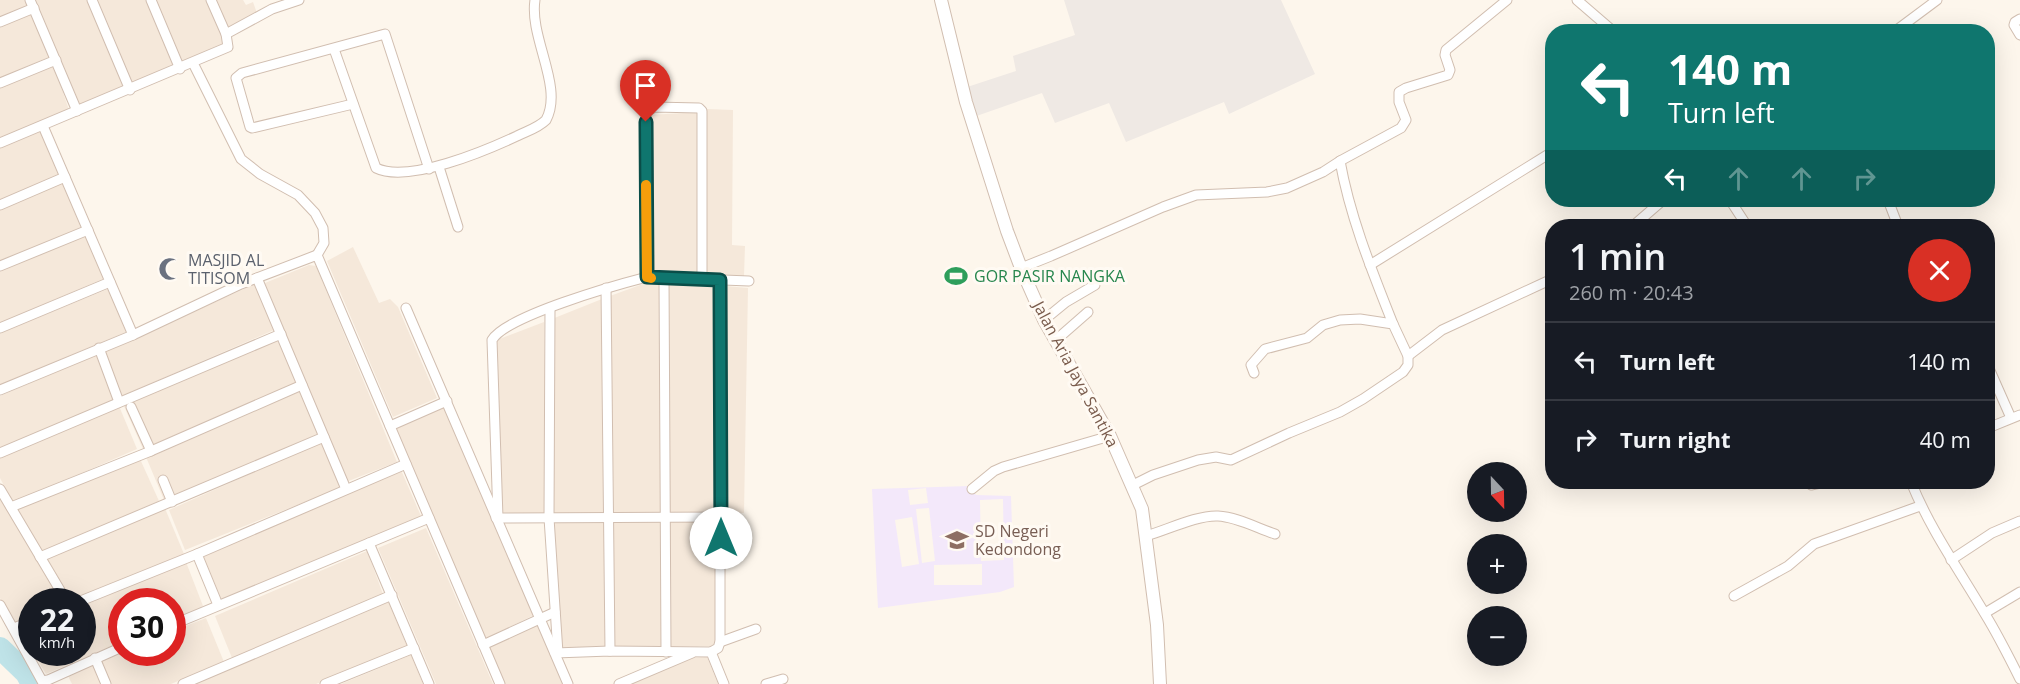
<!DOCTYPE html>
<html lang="en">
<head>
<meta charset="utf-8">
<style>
	:root { --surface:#171b24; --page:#242831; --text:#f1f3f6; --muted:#9ea1a6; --line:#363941 }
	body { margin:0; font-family:"Open Sans",sans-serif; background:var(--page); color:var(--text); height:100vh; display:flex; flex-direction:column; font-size:22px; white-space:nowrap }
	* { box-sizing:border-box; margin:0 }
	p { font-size:20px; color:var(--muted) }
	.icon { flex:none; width:33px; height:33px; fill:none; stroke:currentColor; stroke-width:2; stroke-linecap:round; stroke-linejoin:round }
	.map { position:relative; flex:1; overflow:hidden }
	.side { position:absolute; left:1545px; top:219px; width:450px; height:270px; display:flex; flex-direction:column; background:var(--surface); border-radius:24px; box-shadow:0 6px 24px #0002 }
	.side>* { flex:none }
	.hud { position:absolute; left:1545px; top:24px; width:450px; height:183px; border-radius:24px; box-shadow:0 6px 24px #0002; background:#0f766e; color:#fff; overflow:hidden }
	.needle { width:39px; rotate:158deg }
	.controls { position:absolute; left:1467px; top:462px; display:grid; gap:12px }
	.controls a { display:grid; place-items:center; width:60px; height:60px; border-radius:50%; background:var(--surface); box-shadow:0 6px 24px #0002; font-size:30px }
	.speed { position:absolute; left:18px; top:588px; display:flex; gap:12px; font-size:30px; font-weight:700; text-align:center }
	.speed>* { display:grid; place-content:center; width:78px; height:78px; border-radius:50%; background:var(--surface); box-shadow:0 6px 24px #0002; line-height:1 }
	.speed small { font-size:15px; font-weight:400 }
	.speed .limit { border:9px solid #d22; background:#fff; color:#111 }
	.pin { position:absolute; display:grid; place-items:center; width:51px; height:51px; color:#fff; margin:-62px -26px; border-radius:50% 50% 50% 0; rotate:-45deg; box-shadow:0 0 6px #0007 }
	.pin .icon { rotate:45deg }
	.me { position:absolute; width:66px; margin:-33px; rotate:0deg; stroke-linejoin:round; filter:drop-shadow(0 0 4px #0008) }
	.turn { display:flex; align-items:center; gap:21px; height:126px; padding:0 24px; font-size:27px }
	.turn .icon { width:78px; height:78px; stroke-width:2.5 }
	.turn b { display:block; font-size:42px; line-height:51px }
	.lanes { display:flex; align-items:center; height:57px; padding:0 24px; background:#0003; justify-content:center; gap:30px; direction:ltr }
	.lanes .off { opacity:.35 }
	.round { display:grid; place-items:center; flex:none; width:63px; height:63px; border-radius:32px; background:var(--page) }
	.summary { display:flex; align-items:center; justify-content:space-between; height:102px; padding:0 24px }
	h1 { font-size:36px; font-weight:600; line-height:45px }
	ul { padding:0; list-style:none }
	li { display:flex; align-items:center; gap:18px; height:78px; padding:0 24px; border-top:2px solid var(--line) }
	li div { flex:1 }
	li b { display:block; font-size:22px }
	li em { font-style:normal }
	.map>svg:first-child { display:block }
</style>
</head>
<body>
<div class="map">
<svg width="2020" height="684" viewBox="0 0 2020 684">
	<rect width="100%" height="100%" fill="#fdf6ec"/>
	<g fill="#f5e8da">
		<path d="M0 0H25L28 6 0 17Z"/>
		<path d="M34 0H89L127 88 79 108Z"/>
		<path d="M95 0H148L177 66 133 84 130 83Z"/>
		<path d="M155 0H207L226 45 184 63 181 62Z"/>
		<path d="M213 0H243L246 5 253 2 260 22 228 35Z"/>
		<path d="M31 13 49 57 0 78V26Z"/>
		<path d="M54 66 69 110 0 139V88Z"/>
		<path d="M707 109 733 110 732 245 745 246 744 276H705Z"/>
		<path d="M700 112V277L652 275 649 115Z"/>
		<path d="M41 131 59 175 0 200V148Z"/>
		<path d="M62 181 83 228 0 263V208Z"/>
		<path d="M86 235 105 278 0 323V271Z"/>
		<path d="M353 247 379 303 390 299 398 307 437 398 393 417 327 261Z"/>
		<path d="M309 265 316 266 397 462 346 482 265 283Z"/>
		<path d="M660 282 661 513H614L610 296 643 284Z"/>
		<path d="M668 283 715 284 714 511 670 513Z"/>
		<path d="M255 284 274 330 122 396 105 352Z"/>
		<path d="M726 286 748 288 744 513H727Z"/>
		<path d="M108 289 126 332 0 385V333Z"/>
		<path d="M602 299 605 514 553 513 552 319Z"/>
		<path d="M544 322 545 513 501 514 494 341Z"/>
		<path d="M279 340 296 383 143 449 123 404Z"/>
		<path d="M98 354 114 401 0 449V396Z"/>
		<path d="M301 391 318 434 164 500 146 457Z"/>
		<path d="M119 406 137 449 13 503 0 478V457Z"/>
		<path d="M445 406 534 615 485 639 395 428Z"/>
		<path d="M322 442 342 487 185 550 169 510Z"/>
		<path d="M140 459 159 501 41 552 17 509Z"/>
		<path d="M401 470 421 516 213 604 195 558Z"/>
		<path d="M0 496 62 601 32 602 31 617 15 624 0 598Z"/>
		<path d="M164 506 184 554 73 600 44 557Z"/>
		<path d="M554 521H604L605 646 558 648Z"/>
		<path d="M716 521 715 646H671L670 522Z"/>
		<path d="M613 522H661L662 648H613Z"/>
		<path d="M426 528 493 684H436L378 548Z"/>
		<path d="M367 551 383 594 232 658 215 616Z"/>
		<path d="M186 562 203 606 198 611 173 621 172 602H122L121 642 46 674 33 653 82 652 83 606Z"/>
		<path d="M388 601 407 646 316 684H193Z"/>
		<path d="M206 618 224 662 171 684H111L102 661 122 653 172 652 173 631Z"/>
		<path d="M541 621 566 684H505L489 645Z"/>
		<path d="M411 655 423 684H341Z"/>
		<path d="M707 657 718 684H628L691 658Z"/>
		<path d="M94 663 103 684H72L67 674Z"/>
	</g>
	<path fill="#efe9e4" d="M1064 0H1281L1315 74 1229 114 1224 102 1126 142 1109 103 1055 123 1042 93 965 120 958 90 1016 71 1013 56 1075 35Z"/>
	<path fill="#f3e8fa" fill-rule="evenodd" d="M969 486 976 495 1011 496 1014 587 1000 592 878 608 872 489ZM926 488 928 503 910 505 908 490ZM1003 499 1004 560 981 561 980 500ZM929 508 935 561 922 563 916 509ZM912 517 919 564 902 567 895 520ZM982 564V585H934V565Z"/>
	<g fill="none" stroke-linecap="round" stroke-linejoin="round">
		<path stroke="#bfe3e8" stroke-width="22" d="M0 648 26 673 32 684"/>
		<g stroke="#d1beb0" stroke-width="11">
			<g id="minor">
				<path d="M30 0 77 111"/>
				<path d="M92 0 130 90"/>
				<path d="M151 0 180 69"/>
				<path d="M1577 0 1614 32"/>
				<path d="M2020 19 2015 22 2014 25 2020 35"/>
				<path d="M0 22 34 8"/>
				<path d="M1894 32 1937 0"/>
				<path d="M226 34 272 9 299 0"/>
				<path d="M334 49 376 168C408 184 487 150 517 136 527 131 538 128 546 120 564 87 529 38 535 0"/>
				<path d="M193 63 241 159 260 174 298 195 315 213 323 228 324 243 317 255"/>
				<path d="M0 83 56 60"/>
				<path d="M353 104 252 128 250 127 236 78 242 73 385 34 429 169"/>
				<path d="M43 126 133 335"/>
				<path d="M0 143 228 47 226 34 211 0"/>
				<path d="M1340 161C1350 217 1372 271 1393 324"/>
				<path d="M439 167 458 227"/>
				<path d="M1730 200 1747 226"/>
				<path d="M1888 200 1898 226"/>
				<path d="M0 205 65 177"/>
				<path d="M1633 226 1663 200"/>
				<path d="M1370 265 1552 152"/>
				<path d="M0 266 88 230"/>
				<path d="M1021 268 1051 256 1163 207 1196 195 1267 192 1287 188 1323 172 1340 161 1401 128 1406 120 1399 102V92L1406 88 1448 75 1450 70 1445 55 1446 50 1507 0"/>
				<path d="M647 277 749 281"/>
				<path d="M257 278 346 489"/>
				<path d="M664 278 666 652"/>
				<path d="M606 288 610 651"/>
				<path d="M406 308 568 684"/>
				<path d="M550 308 549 518 558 653"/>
				<path d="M1044 320 1066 302 1095 285"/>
				<path d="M0 328 110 282"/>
				<path d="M1056 340 1088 312"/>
				<path d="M99 348 119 402"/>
				<path d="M1408 356 1442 330 1552 279"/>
				<path d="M1988 366 2011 418"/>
				<path d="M0 390 133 335 241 284 317 255 500 684"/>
				<path d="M131 407 151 451"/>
				<path d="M390 426 447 401"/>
				<path d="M1988 428 2020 415"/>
				<path d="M0 453 281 334"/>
				<path d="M163 480 172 502"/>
				<path d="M1911 482C1930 529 1959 570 1985 614 1998 635 2009 657 2020 679"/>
				<path d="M1133 485 1153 475 1198 460 1216 457 1231 460 1289 433 1340 412 1363 399 1403 372 1408 365V356L1393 324 1360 319 1340 320 1323 325 1307 338 1265 349 1251 365 1254 373"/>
				<path d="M1811 485 1825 482"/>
				<path d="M0 489 67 602"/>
				<path d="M972 489 994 471 1003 467 1110 436"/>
				<path d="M11 507 151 451 302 385"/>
				<path d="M496 518 721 517"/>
				<path d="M498 518 492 340C506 316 616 285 647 277L646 122 647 112 654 107 699 108 702 111V279"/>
				<path d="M1146 536C1167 530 1197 515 1218 516 1237 517 1257 528 1275 534"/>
				<path d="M369 543 429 684"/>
				<path d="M197 554 218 605"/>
				<path d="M40 557 324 437"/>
				<path d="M1951 560 1992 533 2020 521"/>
				<path d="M1734 596 1788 566 1814 544 1920 506"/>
				<path d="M78 602 197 554 406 464"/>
				<path d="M0 605 42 681 48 680 122 647"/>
				<path d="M1985 613 2020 592"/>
				<path d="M172 625 429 518"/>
				<path d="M14 628 32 621"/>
				<path d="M720 642 756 629"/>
				<path d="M483 645 555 612"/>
				<path d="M711 652 718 648 720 642V280"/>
				<path d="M555 653 610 651 711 652 724 684"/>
				<path d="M95 658 106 684"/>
				<path d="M183 684 392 595"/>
				<path d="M325 684 414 648"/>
				<path d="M619 684 692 653"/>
				<path d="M766 684 783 679"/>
			</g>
		</g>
		<g stroke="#d1beb0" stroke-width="14">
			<path id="tertiary" d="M941 0 966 102 1007 231 1021 268 1044 320 1110 436 1142 509 1157 625 1160 684"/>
		</g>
		<use href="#minor" stroke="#fff" stroke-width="9"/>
		<use href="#tertiary" stroke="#fff" stroke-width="12"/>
	</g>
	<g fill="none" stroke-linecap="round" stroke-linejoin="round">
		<g stroke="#0a4d48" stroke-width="15">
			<path id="route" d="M646 122 647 277 720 280 721 538"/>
		</g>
		<use href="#route" stroke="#0f766e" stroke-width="10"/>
		<path stroke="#f59e0b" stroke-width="10" d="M646 185 647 277 651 278"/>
	</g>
	<defs>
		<g id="mosque-bare" transform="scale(1.8)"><path d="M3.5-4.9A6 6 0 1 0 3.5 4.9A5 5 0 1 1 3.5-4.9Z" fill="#6b7280" stroke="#fffaf3" stroke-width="2.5" paint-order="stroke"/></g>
		<g id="stadium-bare" transform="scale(1.8)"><path d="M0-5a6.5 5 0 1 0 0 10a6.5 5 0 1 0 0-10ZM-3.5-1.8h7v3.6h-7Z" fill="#2e9e5b" stroke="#fffaf3" stroke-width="2.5" paint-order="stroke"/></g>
		<g id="school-bare" transform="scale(1.8)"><path d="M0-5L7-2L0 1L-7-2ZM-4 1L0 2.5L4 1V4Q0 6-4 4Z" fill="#8d6e63" stroke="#fffaf3" stroke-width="2.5" paint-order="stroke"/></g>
	</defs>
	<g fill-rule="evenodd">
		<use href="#mosque-bare" x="170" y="269"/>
		<use href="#stadium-bare" x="956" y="276"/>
		<use href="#school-bare" x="957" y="540"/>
	</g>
	<g text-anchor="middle" stroke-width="6" stroke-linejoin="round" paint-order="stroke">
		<g font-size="16" fill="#5b616d" stroke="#fffaf3" text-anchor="start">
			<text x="188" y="266">MASJID AL<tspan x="188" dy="18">TITISOM</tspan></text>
		</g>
		<g font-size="16" fill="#27864d" stroke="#fffaf3" text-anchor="start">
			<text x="974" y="282">GOR PASIR NANGKA</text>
		</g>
		<g font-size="16" fill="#7a5c4d" stroke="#fffaf3">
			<text transform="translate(1076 374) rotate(62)" y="6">Jalan Aria Jaya Santika</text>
		</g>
		<g font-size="16" fill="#785e54" stroke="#fffaf3" text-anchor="start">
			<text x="975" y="537">SD Negeri<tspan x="975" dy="18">Kedondong</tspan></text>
		</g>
	</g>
</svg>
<div class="controls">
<a><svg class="needle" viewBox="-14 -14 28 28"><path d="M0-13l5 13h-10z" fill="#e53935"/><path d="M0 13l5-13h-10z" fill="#9ea1a6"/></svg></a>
<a>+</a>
<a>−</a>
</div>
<div class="speed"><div>22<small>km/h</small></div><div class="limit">30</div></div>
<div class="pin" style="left:646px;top:122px;background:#d93025"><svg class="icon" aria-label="arrive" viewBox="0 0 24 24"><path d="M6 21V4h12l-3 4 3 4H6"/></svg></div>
<svg class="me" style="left:721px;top:538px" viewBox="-20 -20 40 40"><circle r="19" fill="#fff"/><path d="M0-13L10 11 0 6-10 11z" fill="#0f766e"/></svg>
<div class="hud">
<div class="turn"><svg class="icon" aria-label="left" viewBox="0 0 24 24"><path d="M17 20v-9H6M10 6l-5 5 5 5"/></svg><div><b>140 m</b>Turn left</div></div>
<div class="lanes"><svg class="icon" aria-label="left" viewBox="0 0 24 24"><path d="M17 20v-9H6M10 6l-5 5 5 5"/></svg><svg class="icon off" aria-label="ahead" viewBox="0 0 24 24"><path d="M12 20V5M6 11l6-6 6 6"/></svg><svg class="icon off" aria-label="ahead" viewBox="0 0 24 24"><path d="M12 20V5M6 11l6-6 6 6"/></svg><svg class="icon off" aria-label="right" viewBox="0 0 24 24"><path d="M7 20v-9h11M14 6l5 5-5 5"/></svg></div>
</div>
<section class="side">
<div class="summary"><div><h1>1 min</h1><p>260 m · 20:43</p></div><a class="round" style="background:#d93025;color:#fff"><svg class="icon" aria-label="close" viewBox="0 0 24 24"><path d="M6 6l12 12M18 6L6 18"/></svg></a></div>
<ul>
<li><svg class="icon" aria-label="left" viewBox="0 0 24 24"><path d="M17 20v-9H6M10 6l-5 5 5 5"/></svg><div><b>Turn left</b></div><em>140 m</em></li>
<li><svg class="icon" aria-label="right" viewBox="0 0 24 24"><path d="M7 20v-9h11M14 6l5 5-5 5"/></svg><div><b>Turn right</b></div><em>40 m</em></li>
</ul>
</section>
</div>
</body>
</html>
